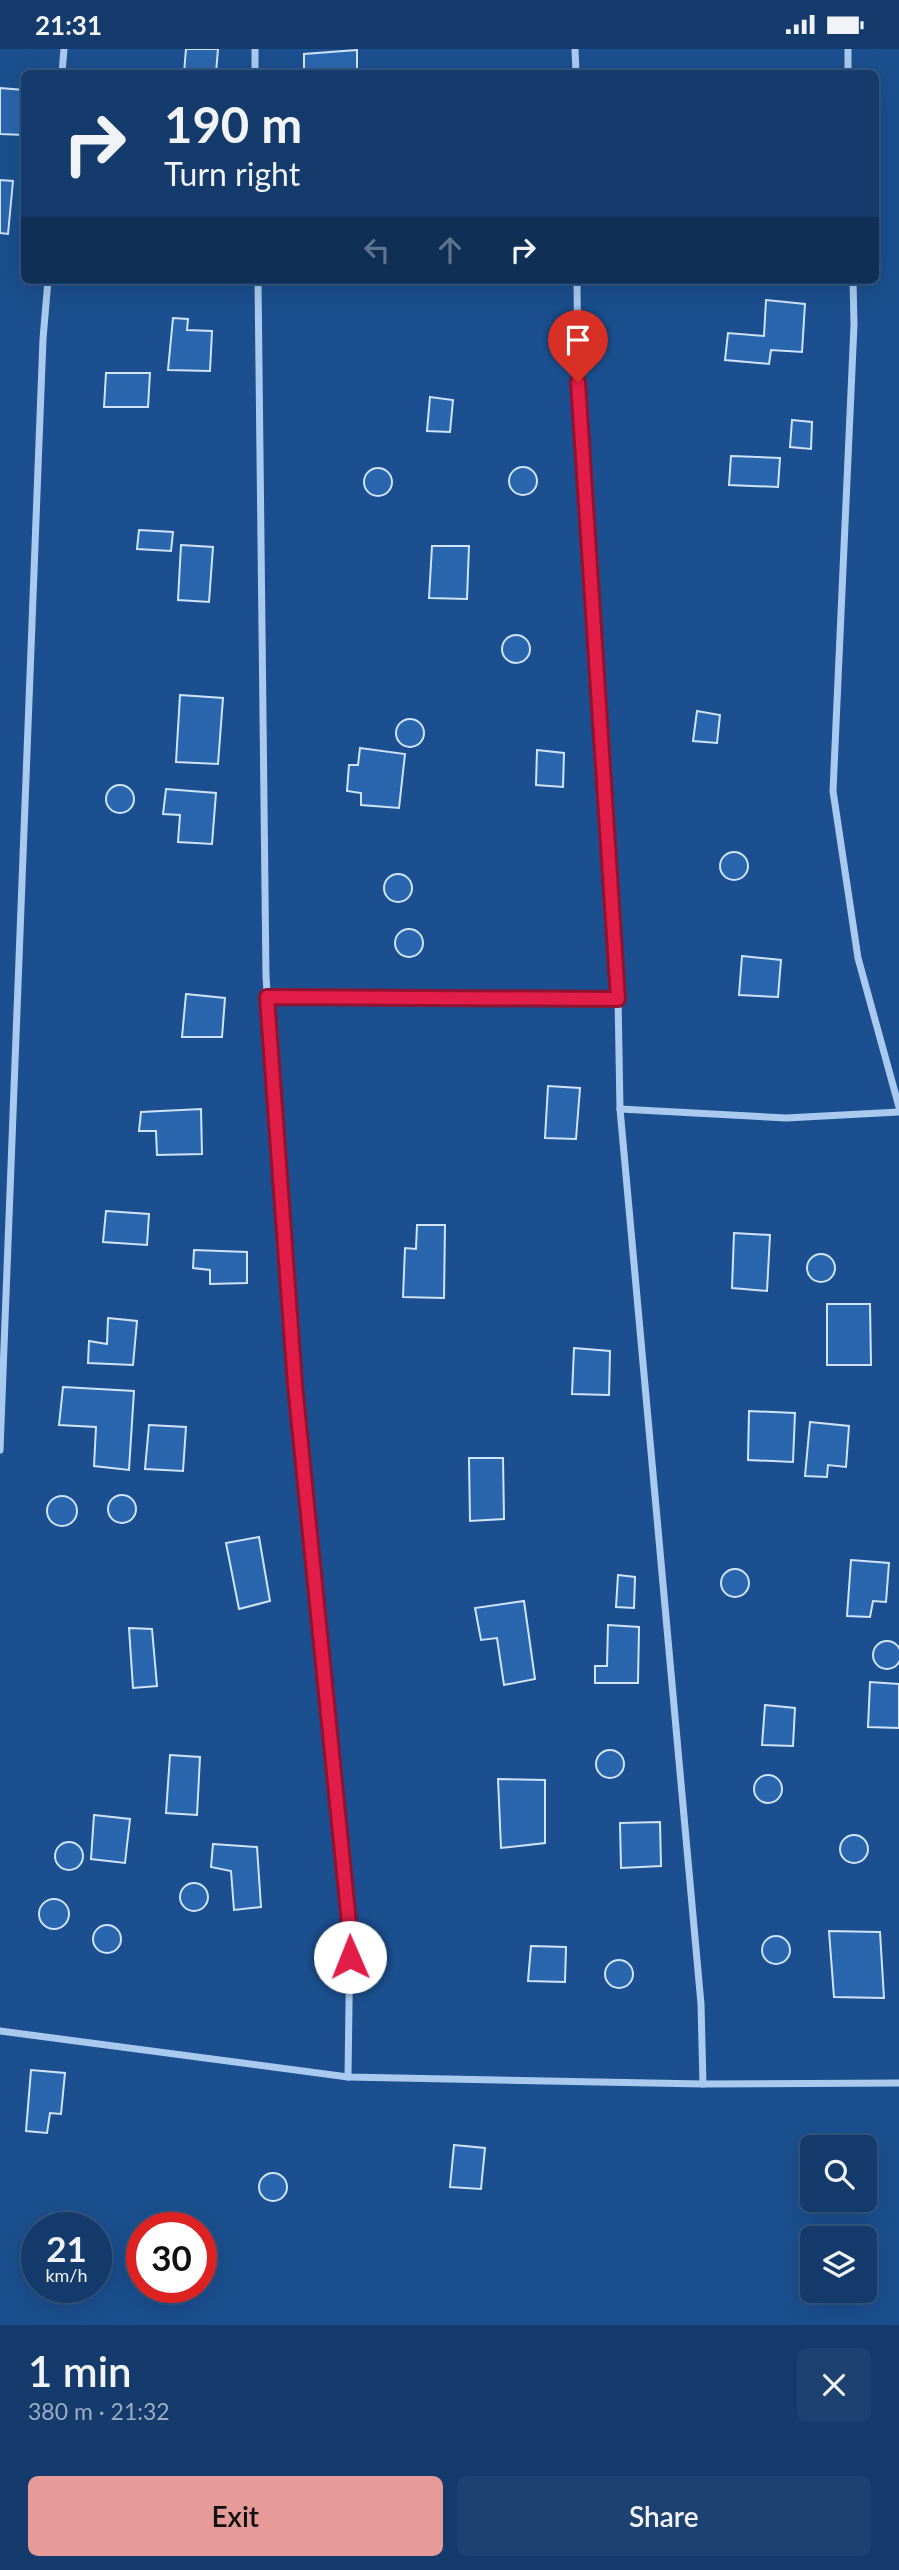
<!DOCTYPE html>
<html lang="en">
<head>
<meta charset="utf-8">
<style>
	:root { --surface:#143b6b; --page:#1d4271; --text:#f1f3f6; --muted:#9dadc1; --line:#33557e; --accent:#e69b98 }
	body { margin:0; font-family:Lato,sans-serif; background:var(--page); color:var(--text); height:100vh; display:flex; flex-direction:column; font-size:26px; white-space:nowrap }
	* { box-sizing:border-box; margin:0 }
	p { font-size:23px; color:var(--muted) }
	.icon { flex:none; width:38px; height:38px; fill:none; stroke:currentColor; stroke-width:2; stroke-linecap:round; stroke-linejoin:round }
	.map { position:relative; height:2276px; overflow:hidden }
	.side { display:flex; flex-direction:column; background:var(--surface); flex:1 }
	.side>* { flex:none }
	.hud { position:absolute; left:21px; top:21px; width:858px; height:214px; border-radius:10px; box-shadow:0 7px 28px #0002,0 0 0 2px var(--line); background:#143b6b; color:var(--text); overflow:hidden }
	.fabs { position:absolute; left:800px; top:2086px; display:grid; gap:14px }
	.fabs a { display:grid; place-items:center; width:77px; height:77px; border-radius:10px; background:var(--surface); box-shadow:0 7px 28px #0002,0 0 0 2px var(--line); font-size:35px }
	.speed { position:absolute; left:21px; top:2163px; display:flex; gap:14px; font-size:35px; font-weight:700; text-align:center }
	.speed>* { display:grid; place-content:center; width:91px; height:91px; border-radius:50%; background:var(--surface); box-shadow:0 7px 28px #0002,0 0 0 2px var(--line); line-height:1 }
	.speed small { font-size:18px; font-weight:400 }
	.speed .limit { border:10px solid #d22; background:#fff; color:#111 }
	.pin { position:absolute; display:grid; place-items:center; width:60px; height:60px; color:#fff; margin:-72px -30px; border-radius:50% 50% 50% 0; rotate:-45deg; box-shadow:0 0 7px #0007 }
	.pin .icon { rotate:45deg }
	.me { position:absolute; width:77px; margin:-38px; rotate:359deg; stroke-linejoin:round; filter:drop-shadow(0 0 5px #0008) }
	.turn { display:flex; align-items:center; gap:24px; height:147px; padding:0 28px; font-size:32px }
	.turn .icon { width:91px; height:91px; stroke-width:2.5 }
	.turn b { display:block; font-size:49px; line-height:60px }
	.lanes { display:flex; align-items:center; height:66px; padding:0 28px; background:#0003; justify-content:center; gap:35px; direction:ltr }
	.lanes .off { opacity:.35 }
	.round { display:grid; place-items:center; flex:none; width:74px; height:74px; border-radius:10px; background:var(--page) }
	.overview { display:flex; align-items:center; justify-content:space-between; height:119px; padding:0 28px }
	h1 { font-size:42px; font-weight:600; line-height:52px }
	.primary-button { display:flex; gap:14px; margin-top:auto; padding:14px 28px }
	.primary-button a { flex:1; height:80px; border-radius:10px; background:var(--accent); color:#111; font-size:28px; font-weight:600; line-height:80px; text-align:center }
	.primary-button a+a { background:var(--page); color:var(--text) }
	.status { display:flex; justify-content:space-between; align-items:center; height:49px; padding:0 35px; background:var(--surface); direction:ltr }
	.status svg { height:19px; fill:currentColor }
	.map>svg:first-child { display:block }
</style>
</head>
<body>
<div class="status"><b>21:31</b><svg viewBox="0 0 49 12"><path d="M0 12V9h3v3zM5 12V6h3v6zM10 12V3h3v9zM15 12V0h3v12zM26 1h20v11H26zM47 4h2v5h-2z"/></svg></div>
<div class="map">
<svg width="899" height="2276" viewBox="0 0 899 2276">
	<rect width="100%" height="100%" fill="#1b4f8f"/>
	<g fill="#2a66ad" stroke="#cfe3fa" stroke-width="2">
		<path d="M186 0H218L216 24H184Z"/>
		<path d="M357 1V24H304V5Z"/>
		<path d="M0 39 24 41V86L0 85Z"/>
		<path d="M0 131 13 132 8 185 0 184Z"/>
		<path d="M766 251 805 255 802 303 771 301 769 315 725 311 728 284 764 287Z"/>
		<path d="M173 269 188 270 187 281 212 282 210 322 168 321Z"/>
		<path d="M106 324H150L148 358H104Z"/>
		<path d="M430 348 453 351 450 383 427 382Z"/>
		<path d="M792 371 812 373 811 400 790 398Z"/>
		<path d="M731 407 780 409 778 438 729 436Z"/>
		<circle cx="523" cy="432" r="14"/>
		<circle cx="378" cy="433" r="14"/>
		<path d="M139 481 173 483 171 502 137 500Z"/>
		<path d="M181 496 213 498 209 553 178 551Z"/>
		<path d="M432 497H469L467 550 429 549Z"/>
		<circle cx="516" cy="600" r="14"/>
		<path d="M180 646 223 649 218 715 176 713Z"/>
		<path d="M697 662 720 666 717 694 693 692Z"/>
		<circle cx="410" cy="684" r="14"/>
		<path d="M360 699 405 705 399 759 361 756V744L347 742 349 716H358Z"/>
		<path d="M537 701 564 704 563 738 536 736Z"/>
		<circle cx="120" cy="750" r="14"/>
		<path d="M166 740 216 744 212 795 178 793 180 766 163 765Z"/>
		<circle cx="734" cy="817" r="14"/>
		<circle cx="398" cy="839" r="14"/>
		<circle cx="409" cy="894" r="14"/>
		<path d="M742 907 781 911 778 948 739 946Z"/>
		<path d="M186 945 225 949 222 988H182Z"/>
		<path d="M548 1037 580 1039 576 1090 545 1089Z"/>
		<path d="M201 1060 202 1105 157 1106 156 1082H139L141 1063Z"/>
		<path d="M106 1162 149 1165 147 1196 103 1193Z"/>
		<path d="M417 1176H445L444 1249 403 1248 405 1199 416 1200Z"/>
		<path d="M734 1184 770 1186 767 1242 732 1239Z"/>
		<path d="M194 1201 247 1203V1234L210 1235V1221L193 1219Z"/>
		<circle cx="821" cy="1219" r="14"/>
		<path d="M827 1255H870L871 1316H827Z"/>
		<path d="M108 1269 137 1272 133 1316 88 1314 89 1292 107 1295Z"/>
		<path d="M574 1299 610 1302 609 1346 572 1345Z"/>
		<path d="M63 1338 134 1342 129 1421 94 1417 96 1378 59 1376Z"/>
		<path d="M749 1362 795 1364 793 1413 748 1411Z"/>
		<path d="M810 1373 849 1377 846 1418 828 1416 827 1428 805 1427Z"/>
		<path d="M149 1376 186 1378 183 1422 145 1420Z"/>
		<path d="M469 1409H503L504 1470 470 1472Z"/>
		<circle cx="122" cy="1460" r="14"/>
		<circle cx="62" cy="1462" r="15"/>
		<path d="M259 1488 270 1552 239 1560 226 1494Z"/>
		<path d="M851 1511 889 1514 886 1553 873 1552 870 1568 847 1567Z"/>
		<circle cx="735" cy="1534" r="14"/>
		<path d="M618 1526 635 1528 634 1559 616 1558Z"/>
		<path d="M524 1552 535 1630 504 1636 497 1589 481 1591 475 1559Z"/>
		<path d="M608 1576 639 1578 638 1634H595V1617H607Z"/>
		<path d="M129 1579 152 1580 157 1637 133 1639Z"/>
		<circle cx="887" cy="1606" r="14"/>
		<path d="M870 1633 899 1635V1679L868 1678Z"/>
		<path d="M765 1656 795 1659 793 1697 762 1696Z"/>
		<circle cx="610" cy="1715" r="14"/>
		<path d="M170 1706 200 1708 197 1766 166 1764Z"/>
		<circle cx="768" cy="1740" r="14"/>
		<path d="M498 1730 545 1731V1794L501 1799Z"/>
		<path d="M94 1766 130 1770 125 1814 91 1810Z"/>
		<path d="M660 1773 661 1817 621 1819 620 1774Z"/>
		<circle cx="854" cy="1800" r="14"/>
		<circle cx="69" cy="1807" r="14"/>
		<path d="M213 1795 257 1798 261 1858 234 1861 231 1822 211 1818Z"/>
		<circle cx="194" cy="1848" r="14"/>
		<circle cx="54" cy="1865" r="15"/>
		<circle cx="107" cy="1890" r="14"/>
		<path d="M829 1882 880 1883 884 1949 834 1948Z"/>
		<circle cx="776" cy="1901" r="14"/>
		<path d="M531 1897 566 1898 565 1933 528 1932Z"/>
		<circle cx="619" cy="1925" r="14"/>
		<path d="M31 2021 65 2024 61 2065 50 2064 47 2084 26 2082Z"/>
		<path d="M454 2096 485 2099 481 2140 450 2138Z"/>
		<circle cx="273" cy="2138" r="14"/>
	</g>
	<g fill="none" stroke-linecap="round" stroke-linejoin="round">
		<g stroke="#a9c9ee" stroke-width="7">
			<path d="M255 0V24"/>
			<path d="M575 0 576 24"/>
			<path d="M848 0V24"/>
			<path d="M62 24 64 0"/>
			<path d="M258 231 266 928 295 1337 350 1884 348 2028"/>
			<path d="M577 231 578 333 618 949 620 1060 701 1955 703 2035"/>
			<path d="M853 231 854 276 833 742 858 909 899 1058"/>
			<path d="M267 948 618 949"/>
			<path d="M620 1060 786 1069 899 1063"/>
			<path d="M0 1401 43 290 48 231"/>
			<path d="M0 1982 348 2028 703 2035 899 2034"/>
		</g>
	</g>
	<g fill="none" stroke-linecap="round" stroke-linejoin="round">
		<g stroke="#92132f" stroke-width="18">
			<path id="route" d="M350 1908V1884L295 1336 267 948 618 950 578 333"/>
		</g>
		<use href="#route" stroke="#e11d48" stroke-width="12"/>
	</g>
</svg>
<div class="fabs">
<a><svg class="icon" aria-label="search" viewBox="0 0 24 24"><circle cx="10" cy="10" r="6"/><path d="M15 15l6 6"/></svg></a>
<a><svg class="icon" aria-label="layers" viewBox="0 0 24 24"><path d="M12 4l9 5-9 5-9-5zM3 14l9 5 9-5"/></svg></a>
</div>
<div class="speed"><div>21<small>km/h</small></div><div class="limit">30</div></div>
<div class="pin" style="left:578px;top:333px;background:#d93025"><svg class="icon" aria-label="arrive" viewBox="0 0 24 24"><path d="M6 21V4h12l-3 4 3 4H6"/></svg></div>
<svg class="me" style="left:350px;top:1908px" viewBox="-20 -20 40 40"><circle r="19" fill="#fff"/><path d="M0-13L10 11 0 6-10 11z" fill="#e11d48"/></svg>
<div class="hud">
<div class="turn"><svg class="icon" aria-label="right" viewBox="0 0 24 24"><path d="M7 20v-9h11M14 6l5 5-5 5"/></svg><div><b>190 m</b>Turn right</div></div>
<div class="lanes"><svg class="icon off" aria-label="left" viewBox="0 0 24 24"><path d="M17 20v-9H6M10 6l-5 5 5 5"/></svg><svg class="icon off" aria-label="ahead" viewBox="0 0 24 24"><path d="M12 20V5M6 11l6-6 6 6"/></svg><svg class="icon" aria-label="right" viewBox="0 0 24 24"><path d="M7 20v-9h11M14 6l5 5-5 5"/></svg></div>
</div>
</div>
<section class="side">
<div class="overview"><div><h1>1 min</h1><p>380 m · 21:32</p></div><a class="round"><svg class="icon" aria-label="close" viewBox="0 0 24 24"><path d="M6 6l12 12M18 6L6 18"/></svg></a></div>
<div class="primary-button"><a>Exit</a><a>Share</a></div>
</section>
</body>
</html>
